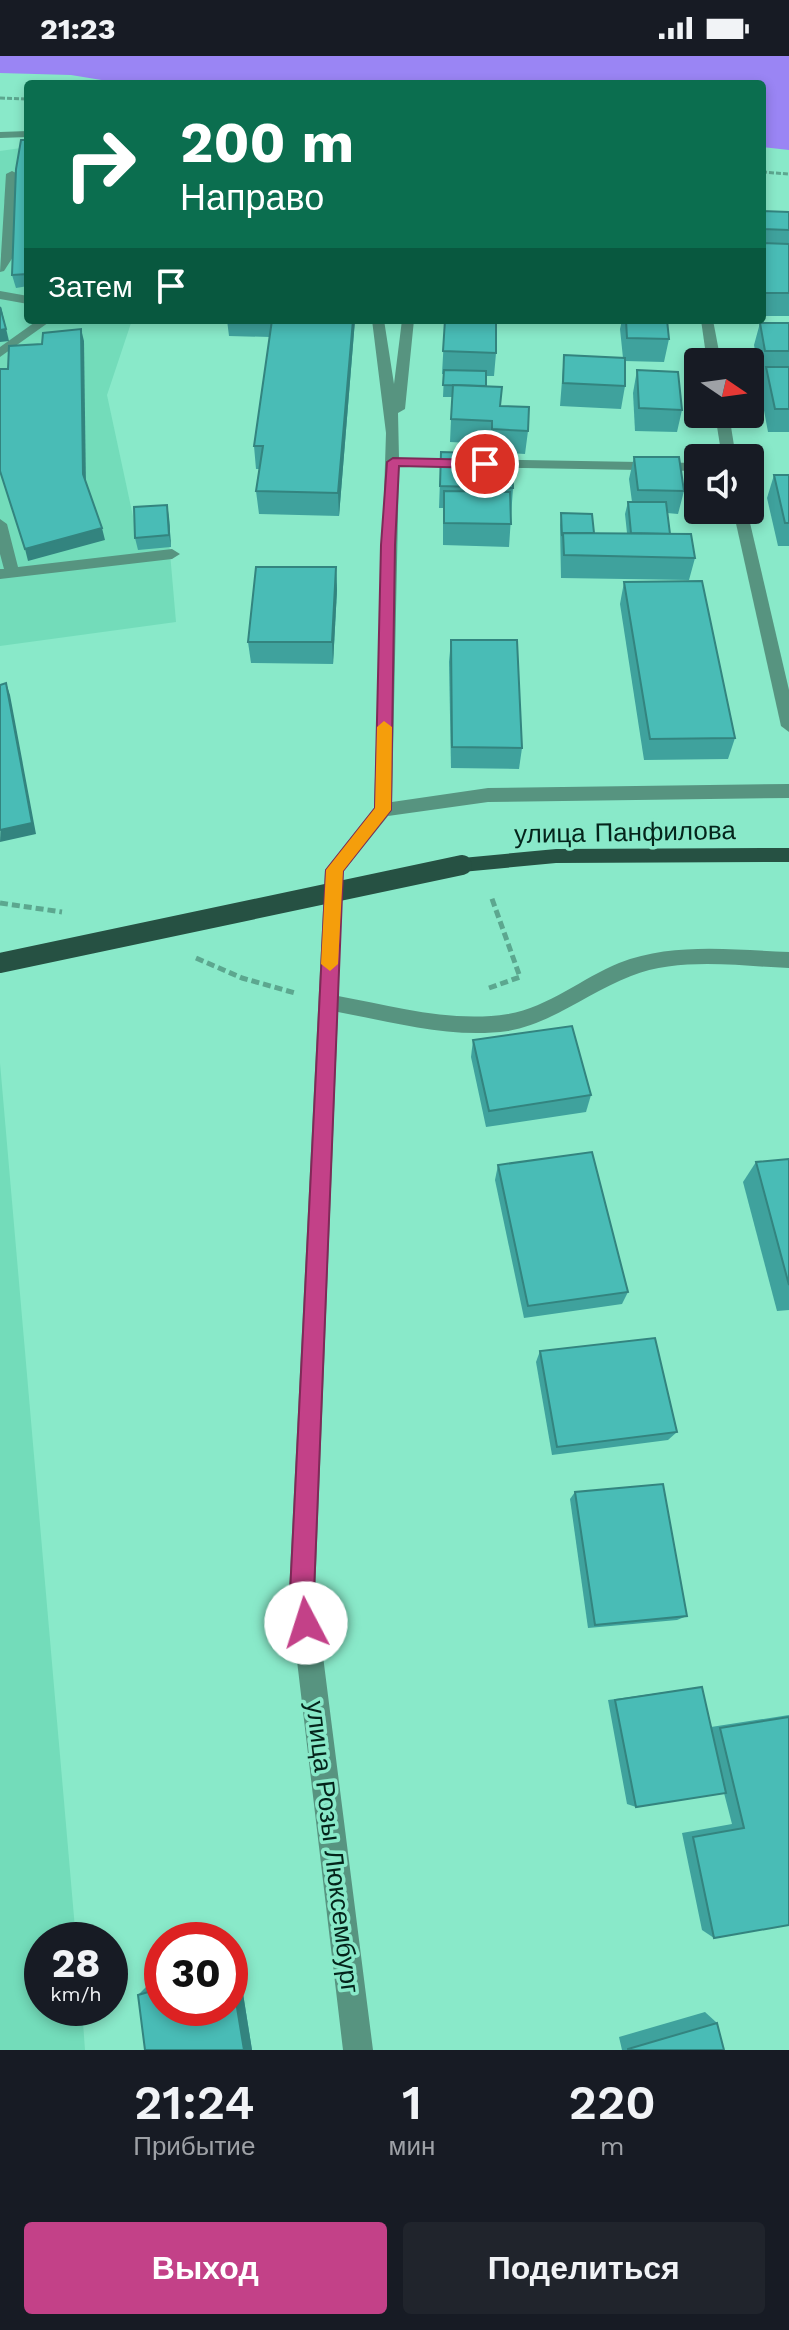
<!DOCTYPE html>
<html lang="ru">
<head>
<meta charset="utf-8">
<style>
	:root { --surface:#171b24; --page:#20242c; --text:#f1f3f6; --muted:#9ea1a6; --accent:#c34188 }
	body { margin:0; font-family:"Work Sans",sans-serif; background:var(--page); color:var(--text); height:100vh; display:flex; flex-direction:column; font-size:30px; white-space:nowrap }
	* { box-sizing:border-box; margin:0 }
	p { font-size:26px; color:var(--muted) }
	.icon { flex:none; width:44px; height:44px; fill:none; stroke:currentColor; stroke-width:2; stroke-linecap:round; stroke-linejoin:round }
	.map { position:relative; height:1994px; overflow:hidden }
	.panel { display:flex; flex-direction:column; background:var(--surface); flex:1 }
	.panel>* { flex:none }
	.guide { position:absolute; left:24px; top:24px; width:742px; height:244px; border-radius:8px; box-shadow:0 4px 12px #0003; background:#0b6e4f; color:#fff; overflow:hidden }
	.needle { width:52px; rotate:103deg }
	.buttons { position:absolute; left:684px; top:292px; display:grid; gap:16px }
	.buttons a { display:grid; place-items:center; width:80px; height:80px; border-radius:8px; background:var(--surface); box-shadow:0 4px 12px #0003; font-size:40px }
	.speed { position:absolute; left:24px; top:1866px; display:flex; gap:16px; font-size:40px; font-weight:700; text-align:center }
	.speed>* { display:grid; place-content:center; width:104px; height:104px; border-radius:50%; background:var(--surface); box-shadow:0 4px 12px #0003; line-height:1 }
	.speed small { font-size:20px; font-weight:400 }
	.speed .limit { border:12px solid #d22; background:#fff; color:#111 }
	.pin { position:absolute; display:grid; place-items:center; width:68px; height:68px; color:#fff; margin:-34px; border:4px solid #fff; border-radius:50%; box-shadow:0 2px 8px #0007 }
	.me { position:absolute; width:88px; margin:-44px; rotate:355deg; stroke-linejoin:round; filter:drop-shadow(0 0 6px #0008) }
	.turn { display:flex; align-items:center; gap:28px; height:168px; padding:0 24px; font-size:36px }
	.turn .icon { width:104px; height:104px; stroke-width:2.5 }
	.turn b { display:block; font-size:56px; line-height:68px }
	.then { display:flex; align-items:center; height:76px; padding:0 24px; background:#0003; gap:16px; font-size:30px }
	.eta { display:flex; justify-content:space-evenly; align-items:center; height:136px; text-align:center }
	.eta b { font-size:48px; font-weight:600; line-height:56px }
	.cta { display:flex; gap:16px; margin-top:auto; padding:16px 24px }
	.cta a { flex:1; height:92px; border-radius:8px; background:var(--accent); color:#fff; font-size:32px; font-weight:600; line-height:92px; text-align:center }
	.cta a+a { background:var(--page); color:var(--text) }
	.status { display:flex; justify-content:space-between; align-items:center; height:56px; padding:0 40px; background:var(--surface); direction:ltr }
	.status svg { height:22px; fill:currentColor }
	.map>svg:first-child { display:block }
</style>
</head>
<body>
<div class="status"><b>21:23</b><svg viewBox="0 0 49 12"><path d="M0 12V9h3v3zM5 12V6h3v6zM10 12V3h3v9zM15 12V0h3v12zM26 1h20v11H26zM47 4h2v5h-2z"/></svg></div>
<div class="map">
<svg width="789" height="1994" viewBox="0 0 789 1994">
	<rect width="100%" height="100%" fill="#89e9c9"/>
	<g fill="#73dcba">
		<path d="M28 91V264H132L107 339 134 465 167 462 176 566 0 590V95Z"/>
		<path d="M0 1007 76 1884H42V1952H82L85 1994H0Z"/>
	</g>
	<path fill="#9a85f4" d="M0 0H789V94L762 91V28H126L71 19 0 17Z"/>
	<g fill="none" stroke-linecap="round" stroke-linejoin="round">
		<g stroke="#5ca78f" stroke-width="3" stroke-dasharray="5 2" stroke-linecap="butt">
			<path d="M0 42 28 43"/>
			<path d="M762 116 789 118"/>
		</g>
		<g stroke="#5ca78f" stroke-width="5" stroke-dasharray="8 4" stroke-linecap="butt">
			<path d="M0 847 62 856"/>
			<path d="M196 902 242 922 295 937"/>
			<path d="M489 932 520 921 491 840"/>
		</g>
		<g fill="#579480" fill-rule="evenodd">
			<path d="M28 75V81L0 82V76Z"/>
			<path d="M12 115 18 118 13 201 4 215 0 216 6 118Z"/>
			<path d="M0 235 28 240V248L0 243Z"/>
			<path d="M38 264H52L0 301V291Z"/>
			<path d="M372 264H384L394 328 402 264H414L405 353 398 357 399 402 698 407V415L399 410 392 746 488 732 789 728V742L488 746 388 760 343 816 338 940C393 950 451 967 508 958 549 951 582 922 619 907 674 886 732 894 789 896V912C737 910 680 901 631 920 589 936 553 967 508 975 451 983 393 966 338 956L315 1537 373 1994H343L289 1537 325 814 374 752 386 377Z"/>
			<path d="M701 264H713L721 306H707Z"/>
			<path d="M715 358H729L736 402H722Z"/>
			<path d="M733 454H747L789 634V676L781 670Z"/>
			<path d="M0 463 7 468 18 511 172 493 180 498 172 503 0 523V513H4L0 498Z"/>
		</g>
		<path fill="#265143" fill-rule="evenodd" d="M789 792V806L556 807 462 816 453 809 462 802 556 793Z"/>
		<path stroke="#265143" stroke-width="20" d="M0 907 462 809"/>
	</g>
	<g fill="#3fa29d">
		<path d="M28 84V230L16 232 12 219Z"/>
		<path d="M762 155 789 156V260H762Z"/>
		<path d="M227 264H355L339 460 259 458 256 435 259 413H256L254 390 270 281 229 280Z"/>
		<path d="M445 264 496 297 494 320H486V331L500 350 528 375 525 398 490 396V388L450 386 452 341H443L444 318H442Z"/>
		<path d="M622 264H667L669 283 664 306 625 305V330L621 353 560 350 564 299 623 302 620 273Z"/>
		<path d="M760 267H789V376H768L760 333 764 318H759L754 289Z"/>
		<path d="M637 314 682 354 677 376 635 375 633 337Z"/>
		<path d="M441 396 513 432 509 491 443 489V452H439Z"/>
		<path d="M634 401 684 435 678 458 667 457 670 478 695 502 689 524 561 522 560 469 561 457 594 477H627L625 458 628 446H632L629 423Z"/>
		<path d="M774 419H789V490H778L767 442Z"/>
		<path d="M169 461 171 491 138 494 135 482Z"/>
		<path d="M336 511 337 534 333 608 251 607 248 586Z"/>
		<path d="M624 526 735 682 728 703 644 704 620 548Z"/>
		<path d="M451 584 522 692 519 713 451 712 449 606Z"/>
		<path d="M473 984 591 1039 586 1056 486 1071 471 1001Z"/>
		<path d="M789 1103V1254L777 1255 743 1126 756 1106Z"/>
		<path d="M498 1109 628 1236 622 1248 524 1262 495 1124Z"/>
		<path d="M540 1295 677 1376 668 1384 552 1399 536 1306Z"/>
		<path d="M575 1436 687 1560 677 1564 588 1572 570 1443Z"/>
		<path d="M702 1631 711 1671 789 1659V1869L714 1882 702 1874 682 1777 732 1768 724 1737 636 1751 627 1748 608 1644Z"/>
		<path d="M237 1900 252 1994H145L138 1939 148 1929 162 1924V1952H230V1902Z"/>
		<path d="M705 1956 717 1967 724 1994H622L619 1981Z"/>
	</g>
	<g fill="#33847f">
		<path d="M1 251 9 285 0 286V274Z"/>
		<path d="M353 264H355L339 460 338 437Z"/>
		<path d="M81 273 84 285 86 431 83 418Z"/>
		<path d="M167 449 169 461 171 491 169 479Z"/>
		<path d="M102 472 105 484 28 505 25 493Z"/>
		<path d="M336 511 337 534 333 608 332 586Z"/>
		<path d="M6 627 10 639 36 778 0 786Z"/>
		<path d="M237 1900 252 1994H244L231 1909Z"/>
	</g>
	<g fill="#49bcb6" stroke="#33847f" stroke-width="2">
		<path d="M21 84H28V218L12 219 16 113Z"/>
		<path d="M762 155 789 156V174L762 173Z"/>
		<path d="M762 187 789 188V237H762Z"/>
		<path d="M0 251 6 273 0 274Z"/>
		<path d="M272 264H353L338 437 256 435 263 390H254Z"/>
		<path d="M445 264H496V297L443 295Z"/>
		<path d="M626 264H667L669 283 627 282Z"/>
		<path d="M760 267H789V295H765Z"/>
		<path d="M81 273 83 418 102 472 25 493 0 415V313H8L9 290 42 288 43 277Z"/>
		<path d="M564 299 625 302V330L563 327Z"/>
		<path d="M766 311H789V353H775Z"/>
		<path d="M444 314 486 315V330L443 329Z"/>
		<path d="M637 314 678 316 682 354 639 352Z"/>
		<path d="M453 329 502 331 500 350 529 351 528 375 492 373V365L451 363Z"/>
		<path d="M441 396 512 398 513 432 440 430Z"/>
		<path d="M634 401H679L684 435 638 434Z"/>
		<path d="M774 419H789V467H785Z"/>
		<path d="M444 435 510 436 511 468 444 467Z"/>
		<path d="M628 446H666L670 478 631 477Z"/>
		<path d="M167 449 169 479 135 482 134 451Z"/>
		<path d="M561 457 592 458 594 477H563L562 480Z"/>
		<path d="M563 477 691 478 695 502 564 499Z"/>
		<path d="M256 511H336L332 586H248Z"/>
		<path d="M702 525 735 682 650 683 624 526Z"/>
		<path d="M451 584H517L522 692 452 691Z"/>
		<path d="M6 627 32 767 0 774V629Z"/>
		<path d="M572 970 591 1039 489 1055 473 984Z"/>
		<path d="M592 1096 628 1236 528 1250 498 1109Z"/>
		<path d="M789 1103V1229L756 1106Z"/>
		<path d="M655 1282 677 1376 557 1391 540 1295Z"/>
		<path d="M663 1428 687 1560 595 1569 575 1436Z"/>
		<path d="M702 1631 726 1737 636 1751 615 1644Z"/>
		<path d="M789 1661V1869L714 1882 693 1781 744 1772 720 1672Z"/>
		<path d="M230 1909 244 1994H145L138 1939 162 1932V1952H230Z"/>
		<path d="M717 1967 724 1994H628V1993Z"/>
	</g>
	<path fill="#c34188" stroke="#7f2a58" stroke-width="2" d="M393 402 485 404 491 408 485 412 399 410 395 489 391 754 343 815 314 1537 317 1567 314 1576 306 1579 298 1576 290 1537 326 814 375 752 381 489 387 406Z"/>
	<path fill="#f59e0b" d="M384 665 392 671 391 754 343 815 338 908 330 915 321 908 326 814 375 752 377 671Z"/>
	<g text-anchor="middle" stroke-width="7" stroke-linejoin="round" paint-order="stroke">
		<g font-size="26" fill="#04241b" stroke="#89e9c9">
			<text transform="translate(625 776) rotate(-1)" y="9">улица Панфилова</text>
			<text transform="translate(333 1791) rotate(83)" y="9">улица Розы Люксембург</text>
		</g>
	</g>
</svg>
<div class="buttons">
<a><svg class="needle" viewBox="-14 -14 28 28"><path d="M0-13l5 13h-10z" fill="#e53935"/><path d="M0 13l5-13h-10z" fill="#9ea1a6"/></svg></a>
<a><svg class="icon" aria-label="sound" viewBox="0 0 24 24"><path d="M4 9h4l5-4v14l-5-4H4zM17 9q2 3 0 6"/></svg></a>
</div>
<div class="speed"><div>28<small>km/h</small></div><div class="limit">30</div></div>
<div class="pin" style="left:485px;top:408px;background:#d93025"><svg class="icon" aria-label="arrive" viewBox="0 0 24 24"><path d="M6 21V4h12l-3 4 3 4H6"/></svg></div>
<svg class="me" style="left:306px;top:1567px" viewBox="-20 -20 40 40"><circle r="19" fill="#fff"/><path d="M0-13L10 11 0 6-10 11z" fill="#c34188"/></svg>
<div class="guide">
<div class="turn"><svg class="icon" aria-label="right" viewBox="0 0 24 24"><path d="M7 20v-9h11M14 6l5 5-5 5"/></svg><div><b>200 m</b>Направо</div></div>
<div class="then">Затем<svg class="icon" aria-label="arrive" viewBox="0 0 24 24"><path d="M6 21V4h12l-3 4 3 4H6"/></svg></div>
</div>
</div>
<section class="panel">
<div class="eta">
<div><b>21:24</b><p>Прибытие</p></div>
<div><b>1</b><p>мин</p></div>
<div><b>220</b><p>m</p></div>
</div>
<div class="cta"><a>Выход</a><a>Поделиться</a></div>
</section>
</body>
</html>
